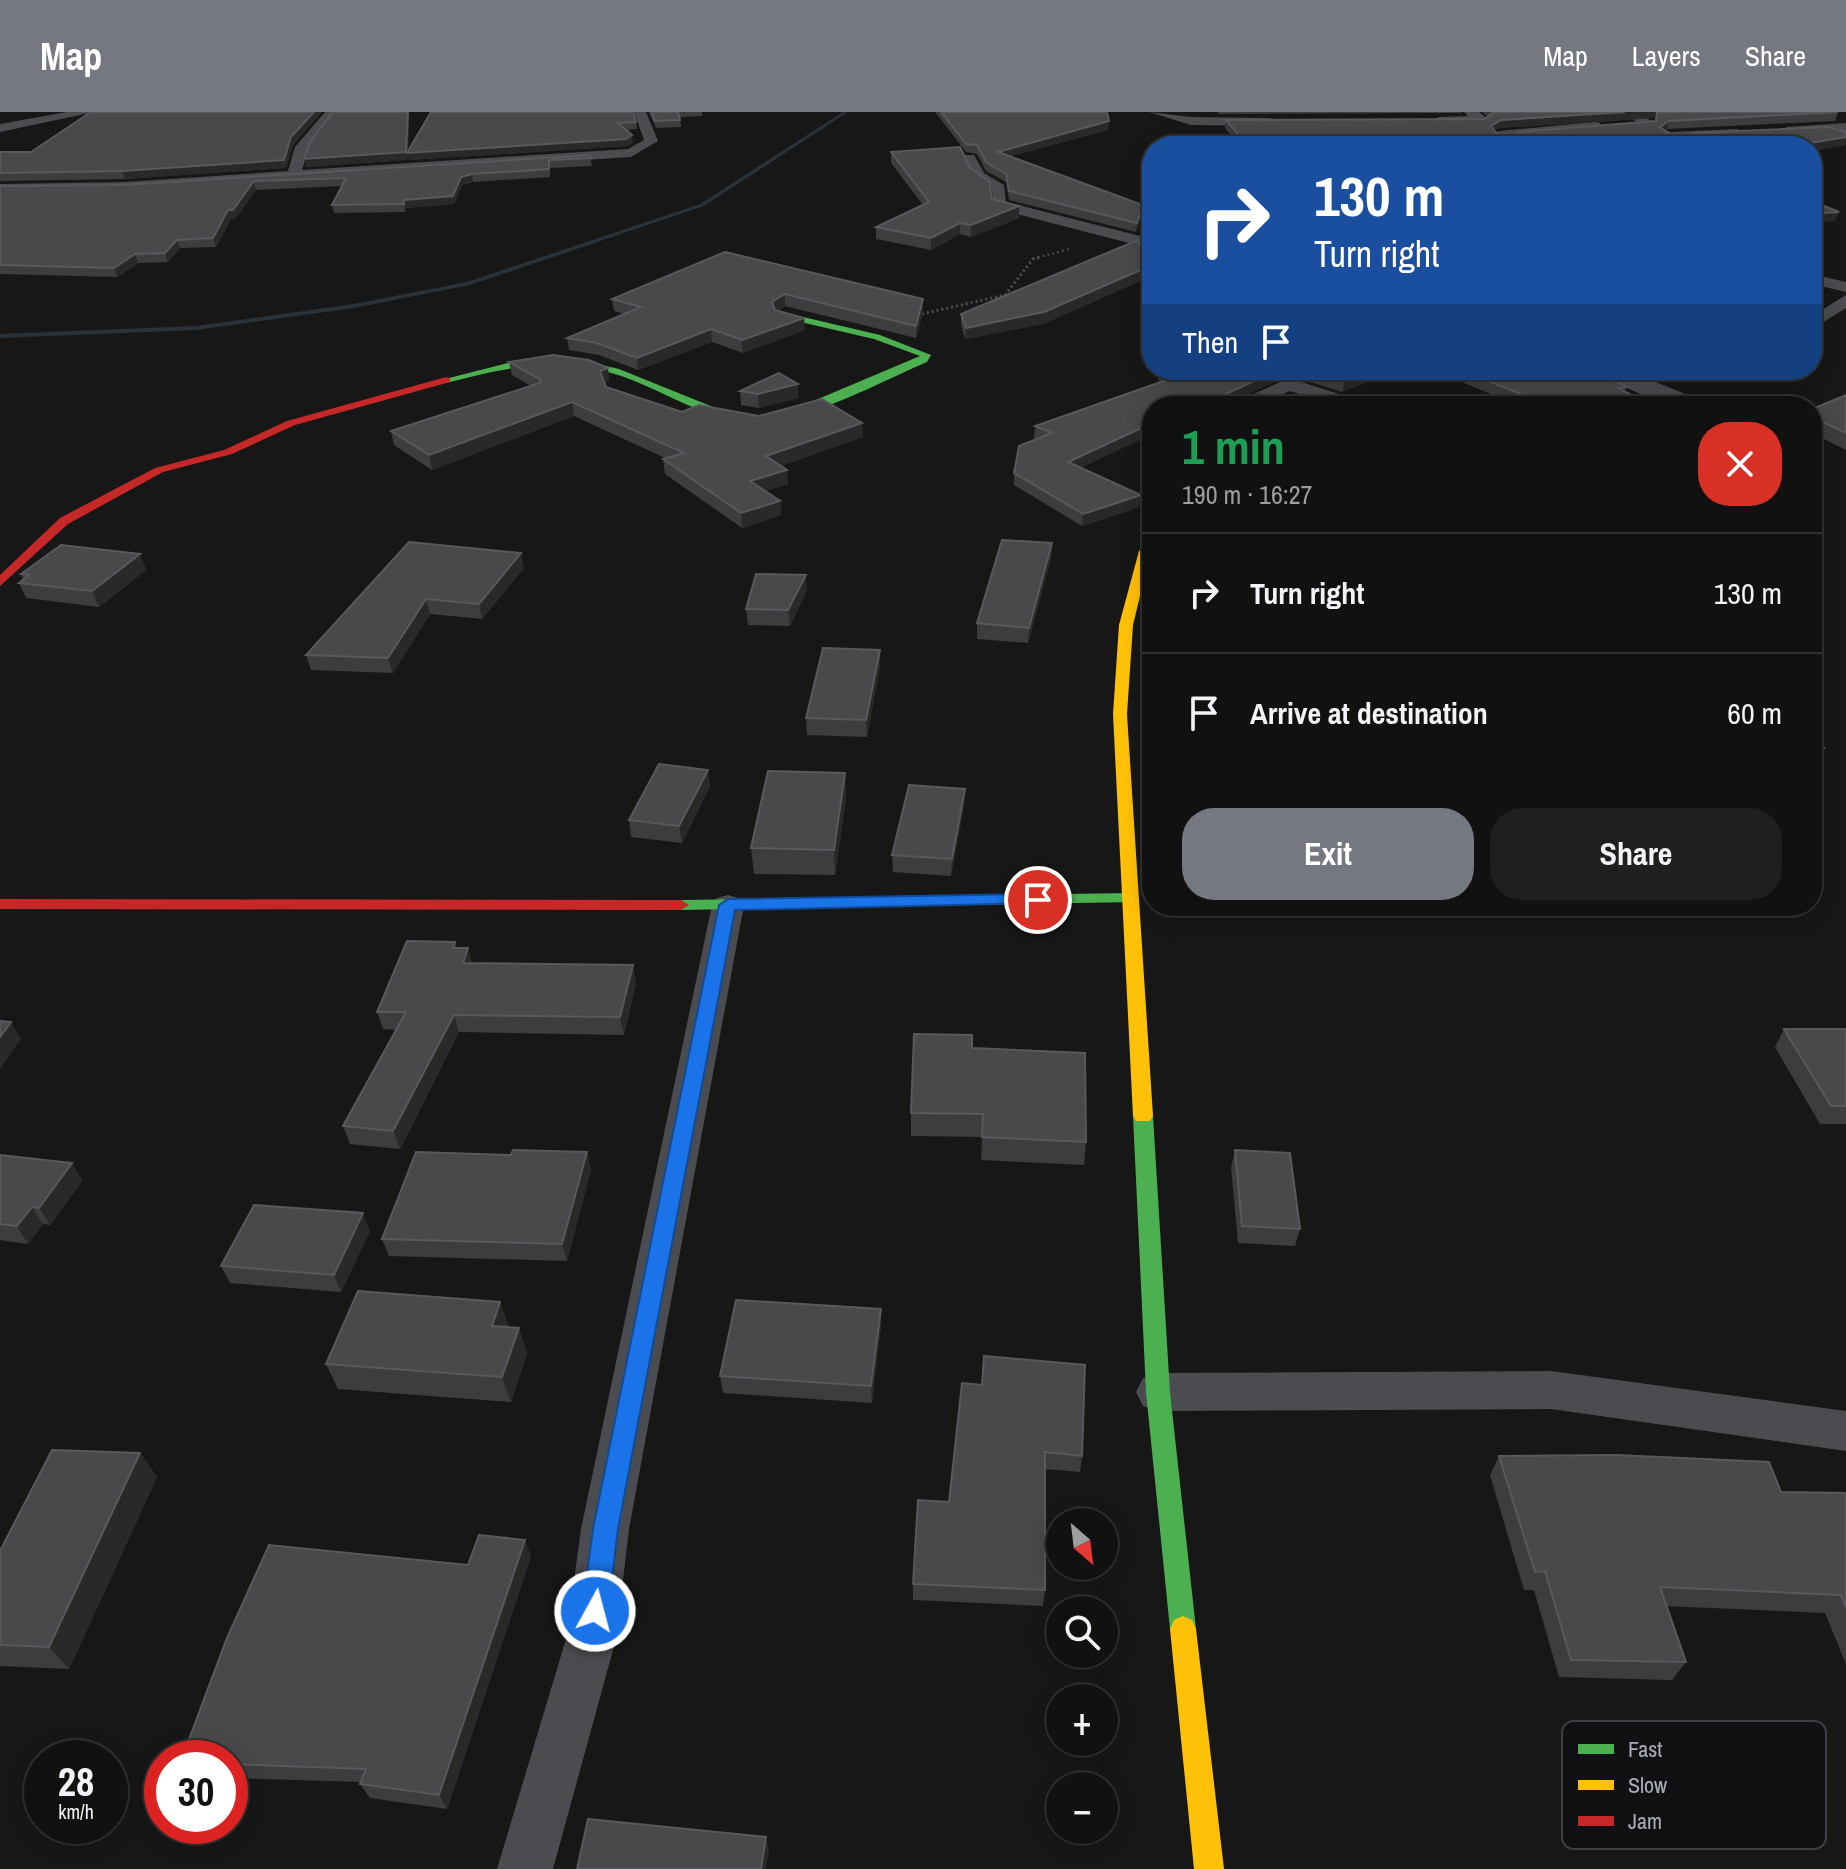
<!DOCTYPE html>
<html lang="en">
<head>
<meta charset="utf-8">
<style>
	:root { --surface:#111; --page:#1e1f1f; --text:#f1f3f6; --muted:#9c9d9f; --line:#303131; --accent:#757880 }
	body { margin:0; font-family:"Archivo Narrow",sans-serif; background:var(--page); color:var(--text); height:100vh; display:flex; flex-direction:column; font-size:30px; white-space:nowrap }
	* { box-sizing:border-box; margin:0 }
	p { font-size:26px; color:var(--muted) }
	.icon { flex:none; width:44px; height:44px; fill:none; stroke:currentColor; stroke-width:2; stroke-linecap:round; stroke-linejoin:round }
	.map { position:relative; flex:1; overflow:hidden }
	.side { position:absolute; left:1142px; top:284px; width:680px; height:520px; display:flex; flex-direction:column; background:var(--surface); border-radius:32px; box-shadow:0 4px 20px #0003,0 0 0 2px var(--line) }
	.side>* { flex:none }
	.hud { position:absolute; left:1142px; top:24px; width:680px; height:244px; border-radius:32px; box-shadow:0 4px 20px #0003,0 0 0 2px var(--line); background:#1a4fa0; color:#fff; overflow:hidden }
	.needle { width:52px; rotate:152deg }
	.fabs { position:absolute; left:1046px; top:1396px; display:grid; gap:16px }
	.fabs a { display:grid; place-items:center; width:72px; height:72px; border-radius:50%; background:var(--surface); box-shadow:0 4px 20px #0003,0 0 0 2px var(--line); font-size:40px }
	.speed { position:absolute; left:24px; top:1628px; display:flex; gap:16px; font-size:40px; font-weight:700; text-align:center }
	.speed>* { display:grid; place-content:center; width:104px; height:104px; border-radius:50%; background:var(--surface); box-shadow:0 4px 20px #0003,0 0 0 2px var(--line); line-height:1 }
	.speed small { font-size:20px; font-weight:400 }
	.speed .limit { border:12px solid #d22; background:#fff; color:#111 }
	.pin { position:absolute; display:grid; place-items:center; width:68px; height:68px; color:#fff; margin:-34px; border:4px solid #fff; border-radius:50%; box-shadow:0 2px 8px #0007 }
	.me { position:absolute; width:88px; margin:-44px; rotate:7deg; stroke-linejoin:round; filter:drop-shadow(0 0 6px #0008) }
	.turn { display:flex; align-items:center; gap:28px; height:168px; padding:0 40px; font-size:36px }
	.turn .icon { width:104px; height:104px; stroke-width:2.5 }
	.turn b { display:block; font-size:56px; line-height:68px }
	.then { display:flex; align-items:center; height:76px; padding:0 40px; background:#0003; gap:16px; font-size:30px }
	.round { display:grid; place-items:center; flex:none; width:84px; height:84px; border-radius:32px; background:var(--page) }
	.overview { display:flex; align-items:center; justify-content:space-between; height:136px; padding:0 40px }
	h1 { font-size:48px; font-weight:700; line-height:60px; color:#1e9e55 }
	.cta { display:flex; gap:16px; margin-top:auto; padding:16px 40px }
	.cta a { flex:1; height:92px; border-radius:32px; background:var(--accent); color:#fff; font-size:32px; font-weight:700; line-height:92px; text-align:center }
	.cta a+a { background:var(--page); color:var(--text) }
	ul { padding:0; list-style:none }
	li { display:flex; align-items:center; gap:24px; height:120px; padding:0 40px; border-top:2px solid var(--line) }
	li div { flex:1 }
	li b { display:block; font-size:30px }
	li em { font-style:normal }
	header { display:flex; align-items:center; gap:48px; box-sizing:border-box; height:112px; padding:0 40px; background:var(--accent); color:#fff }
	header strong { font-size:38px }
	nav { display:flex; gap:44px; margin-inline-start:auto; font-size:28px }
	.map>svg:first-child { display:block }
</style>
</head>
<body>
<header>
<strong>Map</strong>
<nav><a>Map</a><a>Layers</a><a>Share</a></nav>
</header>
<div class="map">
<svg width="1846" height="1757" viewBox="0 0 1846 1757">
	<rect width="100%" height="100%" fill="#171717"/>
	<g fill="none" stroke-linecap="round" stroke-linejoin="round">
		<path fill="#2a3239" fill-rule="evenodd" d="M843 0H848L704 94 470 173 354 196 196 218 0 226V222L196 214 354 192 467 170 700 92Z"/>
		<path stroke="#4d4e52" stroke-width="2" stroke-dasharray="2 3" stroke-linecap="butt" d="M1033 147 1069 137"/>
		<path stroke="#4d4e52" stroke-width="3" stroke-dasharray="2 3" stroke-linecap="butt" d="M917 203 1005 183 1033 147 1040 145"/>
		<g fill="#4b4c50" fill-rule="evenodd">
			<path d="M67 0H94L0 20V12Z"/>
			<path d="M325 0H338L309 36 302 58 628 37 644 28 634 0H646L658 29 631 45 125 78 0 80V72L125 70 288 59 295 35Z"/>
			<path d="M1149 0 1191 5 1270 6 1277 10 1270 14 1191 13Z"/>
			<path d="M1464 0H1479L1489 8C1479 15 1443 16 1433 9L1439 5 1468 4Z"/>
			<path d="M1621 0H1636L1670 20 1738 17 1745 21 1738 25 1682 27 1691 34H1674Z"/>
			<path d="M1595 10 1600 11V17L1510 26 1517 34H1502L1492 23 1499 19Z"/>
			<path d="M1846 11V19L1787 23 1780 19 1787 15Z"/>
			<path d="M964 43H974L984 61 1004 73 1006 90 1152 127V137L994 96 992 78 972 66 962 46Z"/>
			<path d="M1812 162 1846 170V180L1812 172Z"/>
			<path d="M1846 183V196L1812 217V204Z"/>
			<path d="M1602 258H1627L1714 294C1680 294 1626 285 1602 258Z"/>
			<path d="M1289 266 1364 290 1367 294H1337L1290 279 1254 294H1227Z"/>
			<path d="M728 783 739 786 744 793 629 1417 616 1527 553 1757H497L566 1527 581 1417 712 793 717 786Z"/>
			<path d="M1551 1259 1846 1299V1339L1551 1297 1158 1299 1143 1294 1136 1280 1143 1266 1158 1261Z"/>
		</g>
		<g fill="#4caf50" fill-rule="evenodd">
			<path d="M786 201 880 223 931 243 927 250C878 271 812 308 759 310 715 312 672 284 632 268 568 242 510 254 446 271L441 268 520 248 576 247 619 257 718 297 757 304 811 290 920 244 874 227 783 206V202Z"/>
			<path d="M1131 781 1137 782 1139 786 1137 790 681 798 673 793 681 788Z"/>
			<path d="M1143 997 1150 999 1153 1004 1170 1280 1196 1517 1192 1526 1183 1530 1174 1526 1170 1517 1146 1280 1133 1004 1136 999Z"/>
		</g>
		<g fill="#ffc107" fill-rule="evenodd">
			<path d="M1145 435 1151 439 1133 513 1127 602 1153 1004 1150 1009H1136L1133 1004 1113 602 1119 513 1139 439Z"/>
			<path d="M1183 1504 1192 1508 1196 1517 1224 1757H1194L1170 1517 1174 1508Z"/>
		</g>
		<g fill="#c62828" fill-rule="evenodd">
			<path d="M446 265 450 266V270L295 313 232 342 163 360 68 412 0 474V463L60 406 155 356 224 338 287 309Z"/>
			<path d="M0 787 681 788 689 793 681 798 0 797Z"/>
		</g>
	</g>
	<g fill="#3d3d3f" fill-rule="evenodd">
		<path d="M91 0H322L293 33 286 56 125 67 0 69V40H31Z"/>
		<path d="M333 0H409L408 39 431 0 636 10 637 17 626 18 633 31 627 34 409 48 408 44 407 48 306 55Z"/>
		<path d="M649 0H702V4L680 5 681 15 656 16Z"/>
		<path d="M935 0H1005L1108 18 1011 44 1142 102 1136 120 1009 88 1006 70 986 59 977 42 966 40Z"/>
		<path d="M1218 0H1462L1461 1 1219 2Z"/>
		<path d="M1482 0H1838L1835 9 1667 17 1664 18 1677 28H1691L1693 21 1846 20V33L1812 39V34H1240L1225 16 1226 8 1485 7 1488 5ZM1655 6V9L1518 20 1516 28H1502L1495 19 1499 16Z"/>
		<path d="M891 40 970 56 992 87 1019 106 971 125 960 122 931 138 876 127V115L923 93 891 51Z"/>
		<path d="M590 43 592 54 550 56V65L473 70 462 73 454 92 406 96 405 100 334 101 332 93 342 74 256 78 236 106 231 107 216 135 180 136 168 150 138 151 117 165 0 162V74L123 73Z"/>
		<path d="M725 140 923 200 916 226 785 194 778 199 805 218 743 241 712 230 638 258 599 243 569 238 567 226 624 202 614 199 612 187Z"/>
		<path d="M1149 165 1043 212 965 227 961 213V202Z"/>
		<path d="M509 250 608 256 609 269 604 271 606 275 682 300 862 311 863 325 781 354 788 372 765 379 780 389 781 403 742 416 665 362 663 347 665 346 574 304 432 358 394 333 391 319 531 274 512 263Z"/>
		<path d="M1159 258H1397L1342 280 1288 263 1240 286H1242L1241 294H1152V322L1080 356 1139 395 1082 414 1014 373V361L1037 327 1034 326 1035 314 1162 269 1158 268Z"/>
		<path d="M1424 258H1612L1613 268 1627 275 1625 280 1652 294H1520L1452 266Z"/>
		<path d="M798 272V286L759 296 741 293 740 279Z"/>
		<path d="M1846 283V338L1812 321V297Z"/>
		<path d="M409 430 524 456 482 507 430 502 393 561 311 558 306 543Z"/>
		<path d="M1052 431 1051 446 1028 531 977 527V511Z"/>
		<path d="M140 442 146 458 99 495 26 486 19 471 23 467 21 462Z"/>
		<path d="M807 478 790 514 748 513 746 497Z"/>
		<path d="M880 554 867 625 807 623 806 606Z"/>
		<path d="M1812 613 1824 636 1816 652H1812Z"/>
		<path d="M845 661 846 686 835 763 754 762 751 736Z"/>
		<path d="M710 674 682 731 631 725 629 708Z"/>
		<path d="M964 694 951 764 893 760 892 743Z"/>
		<path d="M455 830 457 836 472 851 636 871 624 923 459 920 400 1037 350 1032 343 1014 396 918 383 917 377 900Z"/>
		<path d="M1784 917H1846V1012H1820L1775 935Z"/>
		<path d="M972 936 1086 1030 1084 1053 981 1048 982 1025 911 1024V1001Z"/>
		<path d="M1235 1038 1300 1117 1295 1134 1238 1131 1231 1056Z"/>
		<path d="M587 1040 591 1058 567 1149 389 1144 382 1127 511 1043Z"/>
		<path d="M0 1043 72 1051 82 1069 50 1113 43 1112 28 1132 0 1128Z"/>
		<path d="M370 1119 341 1180 230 1171 221 1154Z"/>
		<path d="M881 1197V1214L872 1291 723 1281 720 1264Z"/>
		<path d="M508 1215 519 1216 527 1241 511 1290 338 1277 326 1252Z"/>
		<path d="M962 1271 1082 1344 1080 1360 1045 1357V1478L1043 1494 913 1488V1472L949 1390Z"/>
		<path d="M140 1341 157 1365 69 1557 0 1554V1439Z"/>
		<path d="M1499 1344 1781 1380 1846 1381V1552L1825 1501 1666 1494 1686 1550 1672 1568 1559 1565 1534 1478H1524L1490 1363Z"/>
		<path d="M531 1444 447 1697 370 1686 360 1672 361 1670 230 1666V1646L468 1453Z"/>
	</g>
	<g fill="#29292a">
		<path d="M314 0H322L293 33 286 56 125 67 122 59Z"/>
		<path d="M408 0H409L408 40 632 23 633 31 627 34 409 48 408 44 407 48 306 55 304 47Z"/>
		<path d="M1625 0H1657L1655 6 1499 16 1489 23 1491 14 1501 8Z"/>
		<path d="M1109 9 1108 18 997 48 998 40Z"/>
		<path d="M1669 9 1667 17 1657 23 1660 15Z"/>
		<path d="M1846 25V33L1812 39V34H1792Z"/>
		<path d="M1819 49 1816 58 1812 59V51Z"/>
		<path d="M472 62 473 70 462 73 454 92 406 96 405 100 404 88 461 65Z"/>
		<path d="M254 69 256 78 236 106 231 107 216 135 213 126 228 98Z"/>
		<path d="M1143 93 1142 102 1136 120 1137 111Z"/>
		<path d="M1019 94V106L971 125V113Z"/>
		<path d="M1839 100 1835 109 1812 111V102Z"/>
		<path d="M960 111V122L931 138V126Z"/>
		<path d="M177 128 180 136 168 150 165 141Z"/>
		<path d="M135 142 138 151 117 165 114 156Z"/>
		<path d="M1150 154 1149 165 1043 212 965 227 966 216Z"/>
		<path d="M785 182V194L772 202V190Z"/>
		<path d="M923 187V200L916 226V214Z"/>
		<path d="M804 206 805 218 743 241 742 228Z"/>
		<path d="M711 217 712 230 638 258 637 246Z"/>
		<path d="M608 256 609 269 602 272 600 259Z"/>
		<path d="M1278 258H1289L1288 263 1227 292 1242 286 1241 294H1222L1226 282Z"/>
		<path d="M1372 258H1397L1342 280 1345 269Z"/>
		<path d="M1616 260 1612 271 1603 263Z"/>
		<path d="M798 272V286L759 296 758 282Z"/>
		<path d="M572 290 574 304 432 358 429 343Z"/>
		<path d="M862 311 863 325 767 359 766 344Z"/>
		<path d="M1152 311V322L1067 362 1068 350Z"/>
		<path d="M787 358 788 372 751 383 750 369Z"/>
		<path d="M1141 383 1139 395 1082 414 1083 402Z"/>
		<path d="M780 389 781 403 742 416 741 401Z"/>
		<path d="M1052 431 1051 446 1028 531 1029 516Z"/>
		<path d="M521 441 524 456 482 507 479 492Z"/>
		<path d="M140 442 146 458 99 495 92 479Z"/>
		<path d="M806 463 807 478 790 514 788 498Z"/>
		<path d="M426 487 430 502 393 561 388 546Z"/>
		<path d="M880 538V554L867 625 866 608Z"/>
		<path d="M708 658 710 674 682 731 679 714Z"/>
		<path d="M845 661 846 686 835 763 834 738Z"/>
		<path d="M965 677 964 694 951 764 952 747Z"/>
		<path d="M468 836 473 853 463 851Z"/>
		<path d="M633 853 636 871 624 923 620 905Z"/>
		<path d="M454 903 459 920 400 1037 393 1019Z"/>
		<path d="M11 910 21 927 0 957V925Z"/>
		<path d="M587 1040 591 1058 567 1149 562 1132Z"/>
		<path d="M72 1051 82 1069 50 1113 39 1096Z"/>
		<path d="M32 1095 43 1112 28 1132 17 1114Z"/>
		<path d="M363 1101 370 1119 341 1180 334 1163Z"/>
		<path d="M500 1190 509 1215 492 1214Z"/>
		<path d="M881 1197V1214L872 1291 871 1274Z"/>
		<path d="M519 1216 527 1241 511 1290 502 1265Z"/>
		<path d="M140 1341 157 1365 69 1557 49 1535Z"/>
		<path d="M525 1428 531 1444 447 1697 439 1683Z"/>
		<path d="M766 1725 769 1738 766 1757H761Z"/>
	</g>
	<g fill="#49494c" stroke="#58595d" stroke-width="2">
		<path d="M91 0H314L291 25 284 48 122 59 0 61V40H31Z"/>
		<path d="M333 0H408L406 40 304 47 310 30Z"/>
		<path d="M431 0H633L636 10 618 11 632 23 626 27 407 41Z"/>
		<path d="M651 0H678L680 8 655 9Z"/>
		<path d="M941 0H1107L1109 9 998 40 1143 93 1137 111 1009 79 1006 62 986 50 977 33 966 32Z"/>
		<path d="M1494 0H1625L1501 8 1491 14 1502 28H1519L1522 26 1518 20 1656 9 1657 0H1838L1669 9 1660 15 1677 28H1696L1693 21 1828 15 1846 20V25L1792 34H1248L1226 8 1485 7Z"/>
		<path d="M960 35 970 56 989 69 992 87 1019 94 971 113 960 111 931 126 876 115 929 90 891 40Z"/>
		<path d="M590 43 591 46 549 48V57L472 62 461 65 453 84 404 88V92L332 93 346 66 254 69 233 98H228L213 126 177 128 165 141 135 142 114 156 0 153V74L123 73Z"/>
		<path d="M1812 89 1839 100 1812 102Z"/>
		<path d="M1138 128 1150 154 1044 200 966 216 961 202Z"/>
		<path d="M725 140 923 187 916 214 785 182 772 190 775 198 804 206 742 228 711 217 637 246 597 231 567 226 641 195 612 187Z"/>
		<path d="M553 243 589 248 608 256 600 259 606 275 682 300 699 293 759 304 822 287 862 311 766 344 787 358 750 369 780 389 741 401 663 347 684 341 572 290 429 343 391 319 540 271 541 268 509 250Z"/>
		<path d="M1162 258H1278L1226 282 1229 286H1242L1222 294H1152V311L1068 350 1141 383 1083 402 1014 361 1019 334 1052 321 1035 314 1178 264Z"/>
		<path d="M1308 258H1372L1345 269Z"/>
		<path d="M1461 258H1612L1616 260 1603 263 1627 275 1618 276 1652 294H1551Z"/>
		<path d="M779 261 798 272 758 282 740 279Z"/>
		<path d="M1846 283V321L1812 305V297Z"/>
		<path d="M1002 428 1052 431 1029 516 977 511Z"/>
		<path d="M409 430 521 441 479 492 426 487 388 546 306 543Z"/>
		<path d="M61 433 140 442 92 479 19 471 29 463 21 462Z"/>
		<path d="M756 462 806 463 788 498 746 497Z"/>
		<path d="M823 536 880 538 866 608 806 606Z"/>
		<path d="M1812 613 1824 636 1812 635Z"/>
		<path d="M659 652 708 658 679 714 629 708Z"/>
		<path d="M768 659 845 661 834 738 751 736Z"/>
		<path d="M909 673 965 677 952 747 892 743Z"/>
		<path d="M407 829 455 830 453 836H468L463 851 633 853 620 905 454 903 393 1019 343 1014 406 900H377Z"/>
		<path d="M0 909 11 910 0 925Z"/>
		<path d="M1784 917H1846V994H1831Z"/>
		<path d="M914 922 972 923V936L1085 941 1086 1030 982 1025 983 1002 911 1001Z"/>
		<path d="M513 1038 587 1040 562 1132 382 1127 416 1040 511 1043Z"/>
		<path d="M1235 1038 1290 1041 1300 1117 1242 1114Z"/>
		<path d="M0 1043 72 1051 39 1096 32 1095 17 1114 0 1112Z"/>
		<path d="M254 1093 363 1101 334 1163 221 1154Z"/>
		<path d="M358 1179 500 1190 492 1214 519 1216 502 1265 326 1252Z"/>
		<path d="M736 1188 881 1197 871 1274 720 1264Z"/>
		<path d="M984 1244 1085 1253 1082 1344 1045 1340V1478L913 1472 918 1388 949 1390 962 1271 982 1273Z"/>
		<path d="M52 1338 140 1341 49 1535 0 1533V1439Z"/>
		<path d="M1616 1343 1769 1350 1781 1380 1846 1381V1495L1841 1483 1660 1475 1686 1550 1571 1548 1545 1459 1535 1460 1499 1344Z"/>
		<path d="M479 1423 525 1428 439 1683 360 1672 366 1657 230 1652V1646H182L227 1526 269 1433 468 1453Z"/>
		<path d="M588 1707 766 1725 761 1757H577Z"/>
	</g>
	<path fill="#1a73e8" stroke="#114b97" stroke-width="2" d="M1038 782 1044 784V791L735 798 618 1417 608 1499 604 1509 595 1512 586 1509 582 1499 593 1417 719 793 728 787Z"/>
	<rect x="1562" y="1609" width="264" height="128" rx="12" fill="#111113" stroke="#3e4045" stroke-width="2"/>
	<rect x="1578" y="1632" width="36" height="10" fill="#4caf50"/>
	<rect x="1578" y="1668" width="36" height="10" fill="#ffc107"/>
	<rect x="1578" y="1704" width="36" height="10" fill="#c62828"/>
	<g font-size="22" fill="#a8adb8">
		<text x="1628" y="1645">Fast</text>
		<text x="1628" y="1681">Slow</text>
		<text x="1628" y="1717">Jam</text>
	</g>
</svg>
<div class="fabs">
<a><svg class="needle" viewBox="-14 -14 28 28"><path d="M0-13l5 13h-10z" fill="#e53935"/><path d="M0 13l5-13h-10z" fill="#9c9d9f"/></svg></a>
<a><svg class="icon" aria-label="search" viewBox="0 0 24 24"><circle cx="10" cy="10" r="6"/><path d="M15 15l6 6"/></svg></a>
<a>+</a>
<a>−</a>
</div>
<div class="speed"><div>28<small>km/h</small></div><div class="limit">30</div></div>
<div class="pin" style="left:1038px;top:788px;background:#d93025"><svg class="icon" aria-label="arrive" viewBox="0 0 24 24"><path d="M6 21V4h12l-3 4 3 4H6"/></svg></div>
<svg class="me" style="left:595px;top:1499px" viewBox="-20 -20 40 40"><circle r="17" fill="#1a73e8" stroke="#fff" stroke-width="3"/><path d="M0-11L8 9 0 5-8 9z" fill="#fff"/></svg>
<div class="hud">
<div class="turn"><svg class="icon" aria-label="right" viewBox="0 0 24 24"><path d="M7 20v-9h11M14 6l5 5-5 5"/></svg><div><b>130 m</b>Turn right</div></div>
<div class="then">Then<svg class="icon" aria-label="arrive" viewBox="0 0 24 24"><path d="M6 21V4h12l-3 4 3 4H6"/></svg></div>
</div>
<section class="side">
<div class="overview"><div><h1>1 min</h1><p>190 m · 16:27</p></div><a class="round" style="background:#d93025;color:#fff"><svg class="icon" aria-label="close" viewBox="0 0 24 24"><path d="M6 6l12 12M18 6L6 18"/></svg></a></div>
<ul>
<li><svg class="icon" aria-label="right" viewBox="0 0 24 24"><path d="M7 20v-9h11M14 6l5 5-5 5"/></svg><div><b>Turn right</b></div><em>130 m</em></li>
<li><svg class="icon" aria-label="arrive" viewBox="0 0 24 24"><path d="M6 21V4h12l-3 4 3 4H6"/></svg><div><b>Arrive at destination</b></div><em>60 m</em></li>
</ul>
<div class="cta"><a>Exit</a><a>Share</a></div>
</section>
</div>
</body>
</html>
